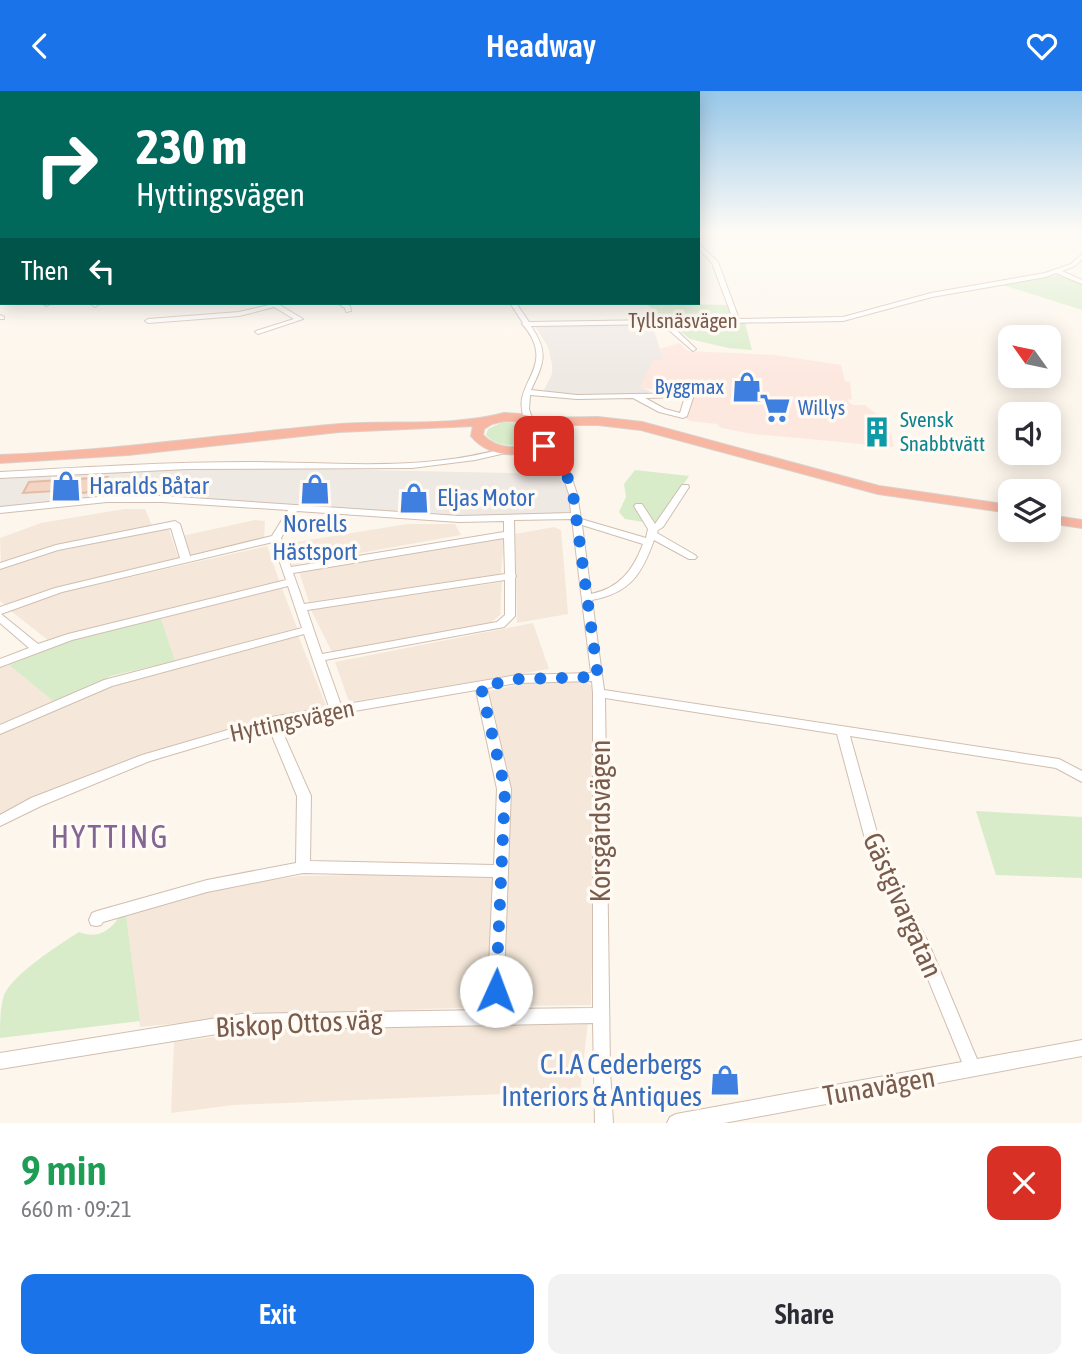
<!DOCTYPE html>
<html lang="en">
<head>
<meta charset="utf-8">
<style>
	:root { --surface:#fff; --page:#f2f2f3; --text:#2b2b33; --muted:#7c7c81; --accent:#1a73e8 }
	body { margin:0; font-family:"Asap Condensed",sans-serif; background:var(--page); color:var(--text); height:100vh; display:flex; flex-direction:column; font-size:26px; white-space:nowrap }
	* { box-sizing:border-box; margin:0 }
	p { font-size:23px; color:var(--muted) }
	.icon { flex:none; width:38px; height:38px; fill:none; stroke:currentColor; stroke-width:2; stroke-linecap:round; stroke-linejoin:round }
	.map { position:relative; height:1032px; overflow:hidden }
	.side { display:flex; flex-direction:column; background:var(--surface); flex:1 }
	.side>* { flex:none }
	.top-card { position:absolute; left:0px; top:0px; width:700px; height:214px; box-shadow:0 4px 18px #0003; background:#00695c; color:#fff; overflow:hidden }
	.needle { width:46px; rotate:303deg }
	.fabs { position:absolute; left:998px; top:234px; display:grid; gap:14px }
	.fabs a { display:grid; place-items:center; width:63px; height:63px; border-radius:14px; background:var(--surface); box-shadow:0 4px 18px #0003; font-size:35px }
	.pin { position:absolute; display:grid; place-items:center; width:60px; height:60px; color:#fff; margin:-30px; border-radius:14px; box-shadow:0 4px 10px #0006 }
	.me { position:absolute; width:77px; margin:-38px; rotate:2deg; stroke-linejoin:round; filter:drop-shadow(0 0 5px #0008) }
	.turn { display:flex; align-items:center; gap:24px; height:147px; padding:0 21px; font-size:32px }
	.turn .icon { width:91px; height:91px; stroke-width:2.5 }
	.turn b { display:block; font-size:49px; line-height:60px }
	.then { display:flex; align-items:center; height:66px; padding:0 21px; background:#0003; gap:14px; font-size:26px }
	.round { display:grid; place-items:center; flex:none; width:74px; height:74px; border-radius:14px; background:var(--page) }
	.summary { display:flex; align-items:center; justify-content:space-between; height:119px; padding:0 21px }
	h1 { font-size:42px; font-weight:600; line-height:52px; color:#1e9e55 }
	.button { display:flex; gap:14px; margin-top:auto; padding:14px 21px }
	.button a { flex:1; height:80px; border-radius:14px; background:var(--accent); color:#fff; font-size:28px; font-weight:600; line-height:80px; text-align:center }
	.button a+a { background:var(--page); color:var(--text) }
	header { display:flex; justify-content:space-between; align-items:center; height:91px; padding:0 21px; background:var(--accent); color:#fff; font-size:32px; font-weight:600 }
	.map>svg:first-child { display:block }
</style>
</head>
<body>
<header><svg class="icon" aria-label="back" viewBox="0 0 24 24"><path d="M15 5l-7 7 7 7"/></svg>Headway<svg class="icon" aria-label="heart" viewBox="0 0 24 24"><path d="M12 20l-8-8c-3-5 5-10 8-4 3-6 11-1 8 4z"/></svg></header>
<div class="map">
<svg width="1082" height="1032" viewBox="0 0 1082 1032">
	<rect width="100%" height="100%" fill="#fdf6ec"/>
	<g fill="#f5e8da">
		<path d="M124 418H145L152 435 1 473 0 447 41 432Z"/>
		<path d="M255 429 265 430 264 449 190 466 182 445Z"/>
		<path d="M407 433H455L461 444 293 474 285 453Z"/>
		<path d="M168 436 179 469 7 515 0 510V478L49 462Z"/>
		<path d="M554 436 561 439 568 523 517 532 515 443Z"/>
		<path d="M504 446 501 483 309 511 299 481Z"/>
		<path d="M267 455 280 492 78 540 49 550 11 520 60 502Z"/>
		<path d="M502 491 500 524 489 533 332 561 311 519Z"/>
		<path d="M282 497 297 537 175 570 161 527Z"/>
		<path d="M533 532 549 578 349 611 335 571Z"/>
		<path d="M298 544 327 617 127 671 0 726V643L115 593Z"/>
		<path d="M9 574 54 611 0 635V577Z"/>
		<path d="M539 589 585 591 593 595 594 786 591 914 511 915 505 906 510 689 489 600Z"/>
		<path d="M478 782 488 783 493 789 488 907 480 916 252 925 140 936 126 824 219 797 300 785Z"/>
		<path d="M588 931 580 1000 234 1014 171 1022 174 951 292 936Z"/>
	</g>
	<path fill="#fde8e0" d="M679 252 688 260 775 264 841 274 845 290 850 291 852 309 848 308 849 311 853 314H865L888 332 894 356 753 343 721 337 717 333 690 330 683 325 690 304 630 295 636 265Z"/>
	<g fill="#efe9e4">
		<path d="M652 233 663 268 653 269 640 296 650 300 646 303 583 304 543 301 552 283V273L548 256 535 235Z"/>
		<path d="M273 377 558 383 570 403 577 425 459 428 107 408 0 419V388L148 378Z"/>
	</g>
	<g fill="#d8ecc9">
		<path d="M1064 183 1082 191V219L1003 194Z"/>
		<path d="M645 212 726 214 733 227 745 232 752 259 728 257 690 248Z"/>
		<path d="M503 331 528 333 519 338 517 345 526 352C512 355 496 356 486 344L488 338Z"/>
		<path d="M635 379 689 385 656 433 625 428 619 421 626 406 624 393Z"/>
		<path d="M161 527 175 570 111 585 54 611 9 574 77 547Z"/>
		<path d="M976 720 1082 726V787L996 784Z"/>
		<path d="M126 824 140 930 0 947C0 934 0 916 4 904 13 883 60 853 79 841 97 848 109 841 119 826Z"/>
	</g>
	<path fill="#f3d5c3" stroke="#e6bba3" stroke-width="2" d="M108 386 103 400 69 403 71 399 23 402 29 391Z"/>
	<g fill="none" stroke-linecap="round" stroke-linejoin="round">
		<g stroke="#d1beb0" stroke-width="2">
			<g id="minor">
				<rect x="0" y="144" width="2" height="4"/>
				<path d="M698 152 718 171 739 228 843 226 931 202 1045 182 1071 173 1082 163V168L1075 175 1062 180 1082 189V193L1056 182 1046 186 932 206 843 230 670 233 695 257 696 258 693 260 662 233 531 235C549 262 544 271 531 299L577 304 690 302 694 304 687 325 683 327 659 321 633 307 577 308 530 304 529 318 532 327 531 329H525C510 296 549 281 532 247 529 241 526 237 522 233L523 232 510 212H516L529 231 659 229 662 227 666 229 733 228 712 172 698 157ZM685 306 680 322 665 318 645 307Z"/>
				<rect x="0" y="153" width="2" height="4"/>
				<path d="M2 172V176L0 177V173Z"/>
				<rect x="0" y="183" width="2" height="4"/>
				<path d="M0 192 2 193V197L0 196Z"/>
				<path d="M41 212H49L50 213 47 215Z"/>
				<path d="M94 212H101L95 216 92 214Z"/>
				<path d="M267 212 278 213 303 228 258 243 255 241 256 240 294 228 274 216 239 225 148 232 145 230 148 228 239 221 269 214Z"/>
				<path d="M337 212H344L350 215 351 220 346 221 345 217Z"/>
				<path d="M0 224 4 226V228H0Z"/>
				<path d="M540 349H546L569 379 577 403 581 428 646 447 648 438 634 415 636 413H642L655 433 682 394H688L689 396 663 436 658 439 657 442 695 464 697 466 695 468H689L654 449C642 483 630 502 592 509L604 599 1059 668 1082 680V691L1056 677 850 645 883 763 929 853 977 968 1082 949V965L724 1032H667L670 1026 676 1023 962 971 914 854 869 763 837 643 605 607 610 979 613 1032H595L593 932 242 939 0 978V962L242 923 487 919 493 786 303 782 207 801 103 831 101 834 96 835 91 834 89 829 92 822 97 820 207 789 296 772 297 705 268 635 150 670 41 715 0 735V724L31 707 142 664 272 626 329 616 304 543 112 595 0 643V634L104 589 302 537 288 495 72 549 0 576V568L29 557 0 532V516L55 497 180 467 171 437 58 459 0 478V472L56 454 175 430 180 433 190 465 272 445 288 419 162 411H107L0 422V416L107 405H162L459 425 571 422 569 403 561 379H555L541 370 512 359 516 357H519L547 366 554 371 539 351ZM297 420 459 431 504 430V441L291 476 281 447ZM572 428 591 582 517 584 341 614 325 569 504 536 515 525V487L516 485 515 483 514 429ZM582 434 643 453C633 479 620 497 591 503ZM504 447 505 483 304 513 293 482ZM273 451 286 489 68 543 38 553 1 523 62 501ZM505 489V524L497 531 322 563 307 519ZM592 590 593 602V917L503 918 511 698 487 597 517 592ZM476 599 497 698 494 774 310 770 311 705 279 633Z"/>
				<path d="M507 357 511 359 510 361 475 369 412 377 188 378 0 387V381C84 376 168 371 251 371 316 371 380 377 444 369 465 367 486 362 507 357Z"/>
			</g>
		</g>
		<g stroke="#dad1cd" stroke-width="2">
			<g id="highway">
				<path d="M504 322 520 323 538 327 598 326 642 331 879 395 1010 414V422L878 403 641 339 598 334H550L553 345C533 369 491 370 471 345L473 335 339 341 128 364 0 372V364C114 360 226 343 340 333 394 329 451 336 504 322ZM504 330 525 331 539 338 541 344C526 360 498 360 483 344L484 338 492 333Z"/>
				<path d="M1048 424 1082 429V437L1048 432Z"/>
			</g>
		</g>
		<use href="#minor" fill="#fff" fill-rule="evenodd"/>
		<use href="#highway" fill="#f7b7a3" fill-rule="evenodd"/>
	</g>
	<linearGradient id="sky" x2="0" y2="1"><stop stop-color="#97c7e8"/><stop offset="0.49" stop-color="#fefbf6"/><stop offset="1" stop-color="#fefbf6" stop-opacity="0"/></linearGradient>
	<rect width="1082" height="287" fill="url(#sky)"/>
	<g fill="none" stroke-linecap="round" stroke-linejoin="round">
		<path stroke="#1a73e8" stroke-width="12" stroke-dasharray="0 21.6" d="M496 900 505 698 481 596 516 588 598 586 573 403 565 379 544 355"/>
	</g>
	<defs>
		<g id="shop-bare" transform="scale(2.415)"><path d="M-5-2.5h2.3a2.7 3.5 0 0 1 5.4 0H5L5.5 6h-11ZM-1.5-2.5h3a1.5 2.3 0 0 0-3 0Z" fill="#3f7fe0" stroke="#fffaf3" stroke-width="2.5" paint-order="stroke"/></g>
		<g id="supermarket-bare" transform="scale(2.415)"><path d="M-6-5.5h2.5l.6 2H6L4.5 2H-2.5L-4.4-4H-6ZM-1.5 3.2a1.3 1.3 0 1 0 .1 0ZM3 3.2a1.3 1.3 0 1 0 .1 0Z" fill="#3f7fe0" stroke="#fffaf3" stroke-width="2.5" paint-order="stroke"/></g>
		<g id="building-bare" transform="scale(2.415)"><path d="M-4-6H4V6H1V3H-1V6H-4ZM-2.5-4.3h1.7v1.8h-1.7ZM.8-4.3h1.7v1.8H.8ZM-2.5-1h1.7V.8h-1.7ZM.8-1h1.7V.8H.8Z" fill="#0f9aa8" stroke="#fffaf3" stroke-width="2.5" paint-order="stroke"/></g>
	</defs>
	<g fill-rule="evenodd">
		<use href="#shop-bare" x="747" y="296"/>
		<use href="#supermarket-bare" x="775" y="317"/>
		<use href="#building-bare" x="877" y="341"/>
		<use href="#shop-bare" x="66" y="395"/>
		<use href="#shop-bare" x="315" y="398"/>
		<use href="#shop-bare" x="414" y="407"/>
		<use href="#shop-bare" x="725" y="989"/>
	</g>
	<g text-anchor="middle" stroke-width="7" stroke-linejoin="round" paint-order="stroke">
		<g font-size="21" fill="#7a5c4d" stroke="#fffaf3">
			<text x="683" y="237">Tyllsnäsvägen</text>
		</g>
		<g font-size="21" fill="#366cbe" stroke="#fffaf3" text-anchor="end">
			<text x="724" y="303">Byggmax</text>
			<text x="798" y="324" text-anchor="start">Willys</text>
		</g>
		<g font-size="21" fill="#0d838f" stroke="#fffaf3" text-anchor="start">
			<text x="900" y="336">Svensk<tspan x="900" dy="24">Snabbtvätt</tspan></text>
		</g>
		<g font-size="24" fill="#366cbe" stroke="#fffaf3" text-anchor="start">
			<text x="89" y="403">Haralds Båtar</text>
			<text x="437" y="415">Eljas Motor</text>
			<text x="315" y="441" text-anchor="middle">Norells<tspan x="315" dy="28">Hästsport</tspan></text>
		</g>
		<g font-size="24" fill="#7a5c4d" stroke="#fffaf3">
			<text transform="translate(292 630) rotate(-12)" y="8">Hyttingsvägen</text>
		</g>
		<g font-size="28" fill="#7a5c4d" stroke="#fffaf3">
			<text transform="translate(600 730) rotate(-90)" y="10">Korsgårdsvägen</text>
			<text transform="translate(903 814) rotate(66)" y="10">Gästgivargatan</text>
			<text transform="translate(299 932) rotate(-3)" y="10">Biskop Ottos väg</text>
			<text transform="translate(879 995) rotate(-10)" y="10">Tunavägen</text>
		</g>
		<g font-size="28" fill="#366cbe" stroke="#fffaf3" text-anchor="end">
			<text x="702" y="983">C.I.A Cederbergs<tspan x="702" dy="32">Interiors &amp; Antiques</tspan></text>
		</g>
		<g font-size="32" letter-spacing="2" fill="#846695" stroke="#fffaf3">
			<text x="110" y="757">HYTTING</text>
		</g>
	</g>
</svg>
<div class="fabs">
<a><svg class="needle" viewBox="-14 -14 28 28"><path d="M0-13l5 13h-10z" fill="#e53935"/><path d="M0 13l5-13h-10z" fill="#7c7c81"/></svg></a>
<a><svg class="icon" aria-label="sound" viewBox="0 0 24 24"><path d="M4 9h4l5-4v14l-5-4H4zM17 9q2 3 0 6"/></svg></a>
<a><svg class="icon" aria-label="layers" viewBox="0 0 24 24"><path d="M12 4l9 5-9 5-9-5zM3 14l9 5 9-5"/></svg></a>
</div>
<div class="pin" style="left:544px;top:355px;background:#d93025"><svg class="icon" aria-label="arrive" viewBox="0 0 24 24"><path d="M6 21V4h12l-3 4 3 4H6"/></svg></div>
<svg class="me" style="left:496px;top:900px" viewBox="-20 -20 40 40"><circle r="19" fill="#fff"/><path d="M0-13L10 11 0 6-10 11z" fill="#1a73e8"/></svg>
<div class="top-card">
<div class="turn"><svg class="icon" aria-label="right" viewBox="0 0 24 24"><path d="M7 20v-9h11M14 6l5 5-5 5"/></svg><div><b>230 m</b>Hyttingsvägen</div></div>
<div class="then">Then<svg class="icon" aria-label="left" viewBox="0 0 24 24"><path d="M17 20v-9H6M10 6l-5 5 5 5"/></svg></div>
</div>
</div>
<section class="side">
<div class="summary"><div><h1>9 min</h1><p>660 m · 09:21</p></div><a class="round" style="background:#d93025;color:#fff"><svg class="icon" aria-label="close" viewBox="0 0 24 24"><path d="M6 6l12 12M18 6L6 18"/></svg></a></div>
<div class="button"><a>Exit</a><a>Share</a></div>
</section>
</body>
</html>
